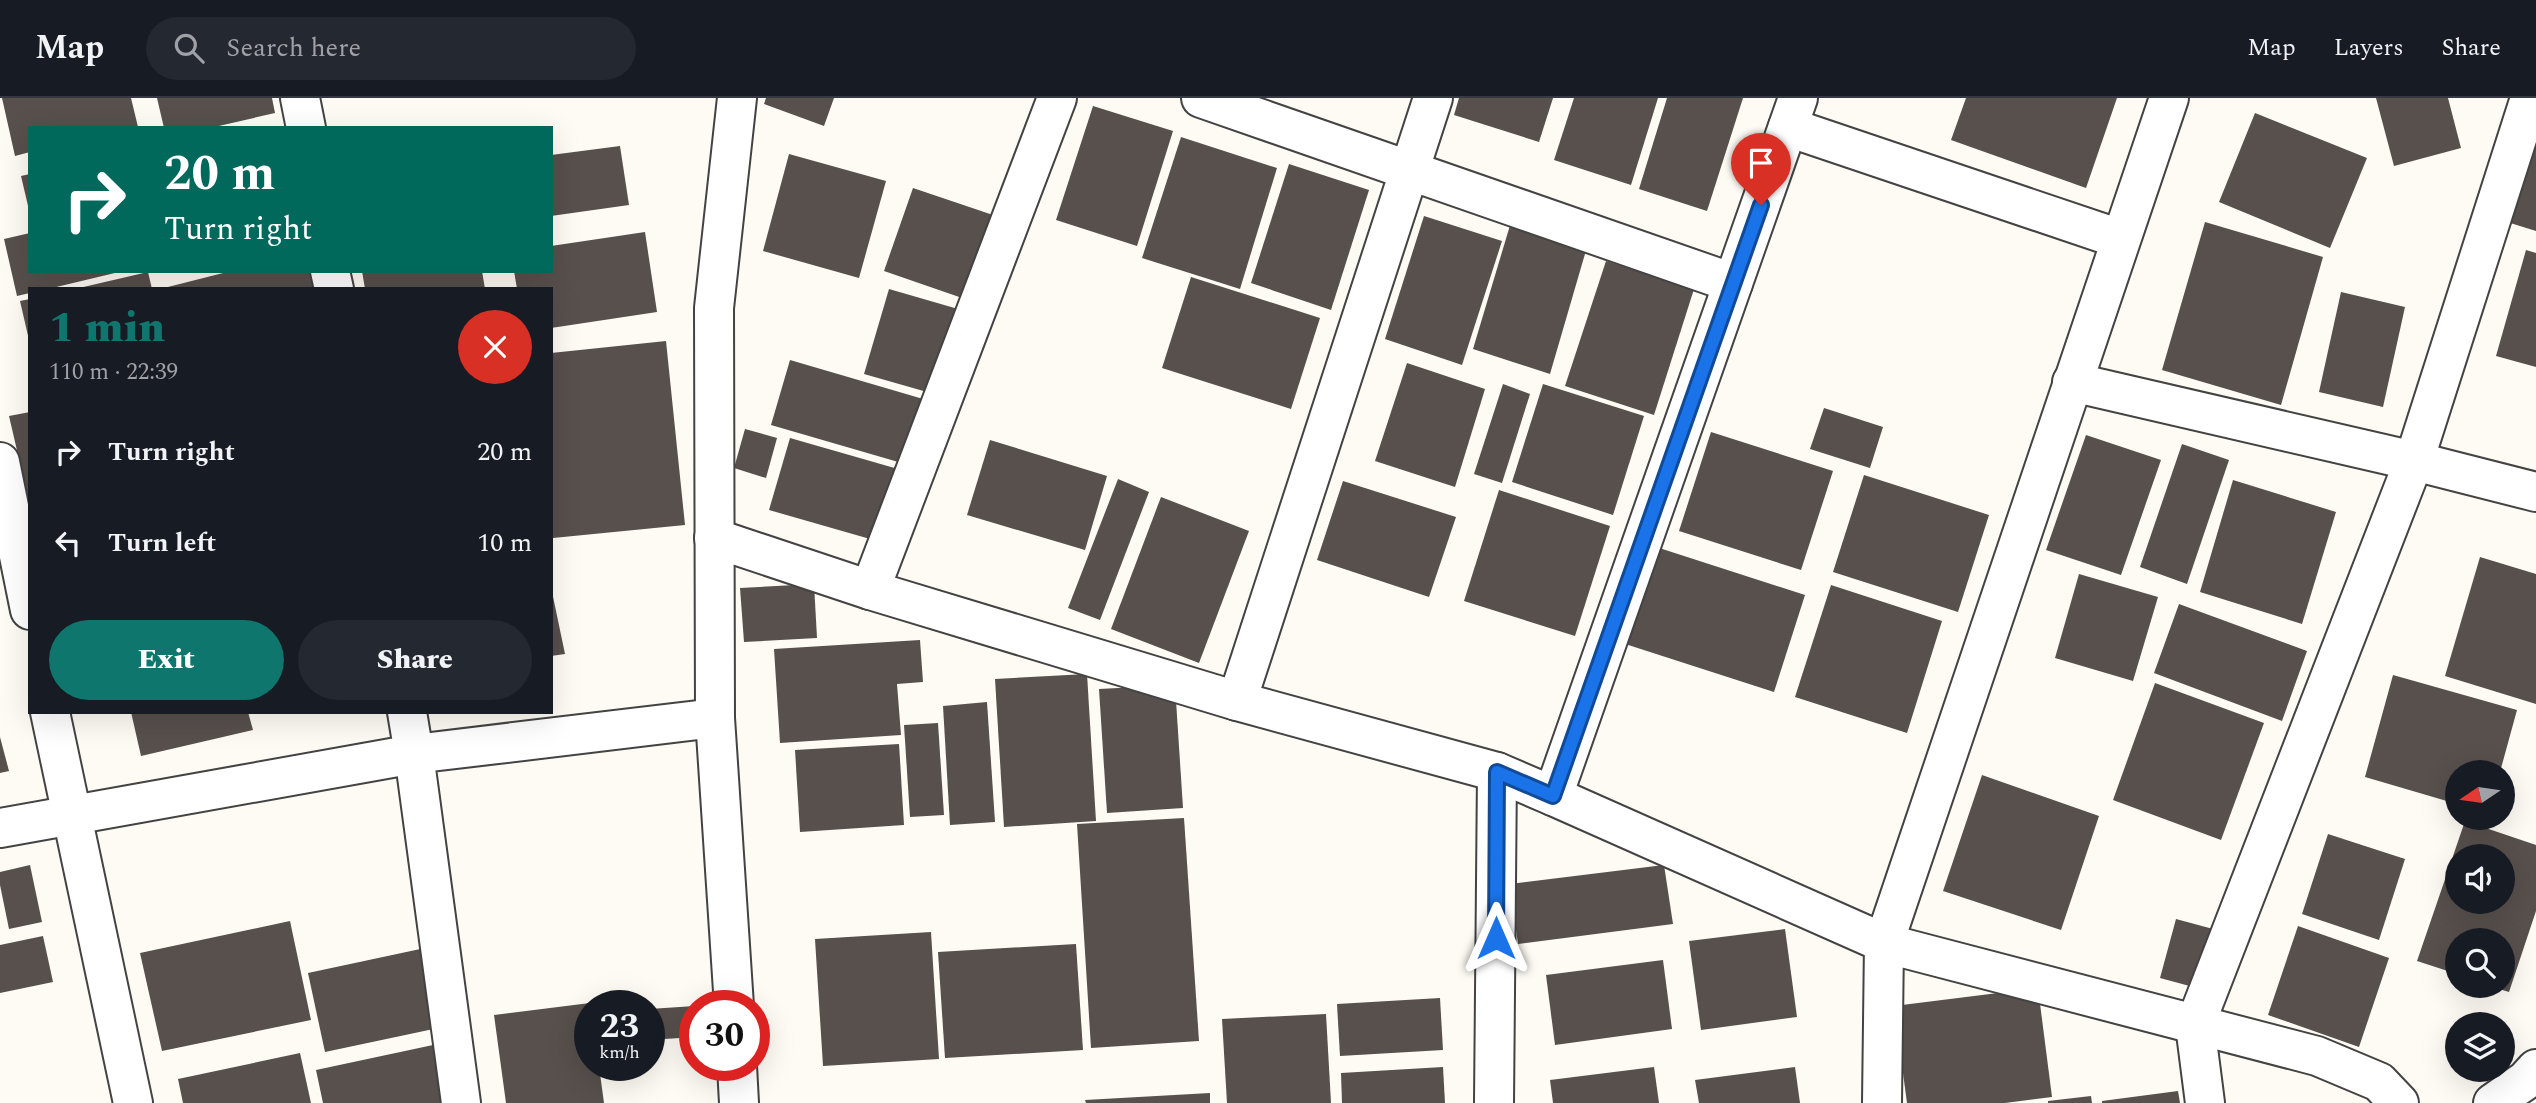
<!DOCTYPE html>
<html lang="en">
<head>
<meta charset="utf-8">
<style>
	:root { --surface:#171b24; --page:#242831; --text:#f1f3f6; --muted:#9ea1a6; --line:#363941; --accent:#0f766e }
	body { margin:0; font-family:Spectral,serif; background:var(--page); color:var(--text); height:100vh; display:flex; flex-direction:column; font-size:26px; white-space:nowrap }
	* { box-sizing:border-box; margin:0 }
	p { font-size:23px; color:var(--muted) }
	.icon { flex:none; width:38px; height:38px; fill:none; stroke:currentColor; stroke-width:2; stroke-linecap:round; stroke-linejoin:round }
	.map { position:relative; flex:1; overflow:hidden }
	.sheet { position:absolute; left:28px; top:189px; width:525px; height:427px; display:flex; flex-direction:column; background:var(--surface); border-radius:0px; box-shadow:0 7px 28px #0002 }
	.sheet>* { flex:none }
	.banner { position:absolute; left:28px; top:28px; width:525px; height:147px; border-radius:0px; box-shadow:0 7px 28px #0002; background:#00695c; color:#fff; overflow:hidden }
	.needle { width:46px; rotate:257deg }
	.fabs { position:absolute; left:2445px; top:662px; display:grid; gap:14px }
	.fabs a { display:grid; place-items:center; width:70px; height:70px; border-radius:50%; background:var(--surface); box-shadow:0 7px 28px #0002; font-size:35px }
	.speed { position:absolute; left:574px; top:892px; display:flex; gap:14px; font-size:35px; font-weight:700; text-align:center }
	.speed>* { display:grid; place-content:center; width:91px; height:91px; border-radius:50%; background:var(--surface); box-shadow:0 7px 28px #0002; line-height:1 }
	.speed small { font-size:18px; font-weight:400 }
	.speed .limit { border:10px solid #d22; background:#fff; color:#111 }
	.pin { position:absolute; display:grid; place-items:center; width:60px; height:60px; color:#fff; margin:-72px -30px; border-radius:50% 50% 50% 0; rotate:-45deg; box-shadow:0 0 7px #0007 }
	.pin .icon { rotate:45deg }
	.me { position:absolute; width:77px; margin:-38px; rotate:0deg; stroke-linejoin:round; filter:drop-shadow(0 0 5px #0008) }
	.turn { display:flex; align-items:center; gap:24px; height:147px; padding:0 21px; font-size:32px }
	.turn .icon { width:91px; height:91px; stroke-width:2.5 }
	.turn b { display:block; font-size:49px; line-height:60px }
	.round { display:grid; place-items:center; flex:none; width:74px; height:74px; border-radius:37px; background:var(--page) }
	.headline { display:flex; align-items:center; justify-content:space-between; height:119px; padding:0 21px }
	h1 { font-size:42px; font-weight:800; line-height:52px; color:var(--accent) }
	.primary-button { display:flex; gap:14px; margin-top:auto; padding:14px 21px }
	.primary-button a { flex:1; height:80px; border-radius:42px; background:var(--accent); color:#fff; font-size:28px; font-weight:800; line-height:80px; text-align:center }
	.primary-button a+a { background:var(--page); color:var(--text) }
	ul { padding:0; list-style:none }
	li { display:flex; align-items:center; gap:21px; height:91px; padding:0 21px }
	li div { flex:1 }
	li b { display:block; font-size:26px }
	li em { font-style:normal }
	header { display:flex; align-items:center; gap:42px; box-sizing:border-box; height:98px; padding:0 35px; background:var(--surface); border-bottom:2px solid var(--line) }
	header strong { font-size:33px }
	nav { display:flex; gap:38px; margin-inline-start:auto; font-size:24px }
	.search { width:490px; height:63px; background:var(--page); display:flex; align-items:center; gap:18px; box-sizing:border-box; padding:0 24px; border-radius:38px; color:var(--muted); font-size:26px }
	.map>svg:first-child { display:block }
</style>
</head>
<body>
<header>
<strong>Map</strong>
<div class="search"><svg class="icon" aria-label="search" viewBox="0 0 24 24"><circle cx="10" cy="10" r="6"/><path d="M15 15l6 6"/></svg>Search here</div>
<nav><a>Map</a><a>Layers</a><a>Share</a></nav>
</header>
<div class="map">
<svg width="2536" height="1005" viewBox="0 0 2536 1005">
	<rect width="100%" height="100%" fill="#fefbf4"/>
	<g fill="#57504d" fill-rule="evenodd">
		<path d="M2 0H131L138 29 30 30V54L15 58Z"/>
		<path d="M157 0H272L275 15 210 30H164Z"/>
		<path d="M766 0H834L824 28 764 6Z"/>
		<path d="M1459 0H1553L1539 44 1454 17Z"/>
		<path d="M1574 0H1658L1631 87 1554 62Z"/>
		<path d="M1667 0H1743L1707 113 1639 91Z"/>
		<path d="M1966 0H2117L2086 90 1951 42Z"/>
		<path d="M2376 0H2448L2461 50 2394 68Z"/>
		<path d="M1093 8 1173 33 1137 148 1056 122Z"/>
		<path d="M2255 15 2367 60 2330 150 2219 104Z"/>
		<path d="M1181 39 1277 70 1240 191 1142 160Z"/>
		<path d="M2536 39V133L2507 124Z"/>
		<path d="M620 48 629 107 551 118V57Z"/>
		<path d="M789 56 886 83 859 180 763 153Z"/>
		<path d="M1289 66 1369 92 1331 212 1251 185Z"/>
		<path d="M30 76V112H29L21 78Z"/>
		<path d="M913 90 993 117 965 201 884 173Z"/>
		<path d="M1424 118 1502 143 1462 267 1385 241Z"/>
		<path d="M1511 124 1587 149 1550 276 1473 251Z"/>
		<path d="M2205 124 2323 159 2281 307 2162 272Z"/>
		<path d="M645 134 657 214 551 230V191H517L514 173H551V148Z"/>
		<path d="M30 135V173L119 174 48 191H30V195L17 198 4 141Z"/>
		<path d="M2526 152 2536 155V269L2496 258Z"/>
		<path d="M1606 163 1694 191 1654 317 1565 288Z"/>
		<path d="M231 173H314L318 191H160Z"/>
		<path d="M362 173H482L485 191H365Z"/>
		<path d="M148 174 152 191H79V190Z"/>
		<path d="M1191 179 1320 220 1291 311 1162 270Z"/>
		<path d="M889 191 958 211 934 296 864 276Z"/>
		<path d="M2341 194 2405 209 2383 309 2319 294Z"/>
		<path d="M30 201V242H29L20 203Z"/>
		<path d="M666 243 685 427 553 440 551 255Z"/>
		<path d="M790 262 930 303 912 368 771 327Z"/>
		<path d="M1407 265 1485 291 1455 389 1375 363Z"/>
		<path d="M1503 286 1530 296 1502 385 1474 376Z"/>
		<path d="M1543 286 1644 318 1613 417 1512 384Z"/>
		<path d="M1824 310 1883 329 1870 370 1810 351Z"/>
		<path d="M30 314V404H29L9 318Z"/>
		<path d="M745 331 777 340 766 380 734 370Z"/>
		<path d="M1711 334 1833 373 1801 472 1679 433Z"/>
		<path d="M2086 337 2161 362 2121 477 2046 452Z"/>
		<path d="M790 340 905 373 884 445 769 412Z"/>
		<path d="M990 342 1107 378 1085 452 967 417Z"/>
		<path d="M2182 346 2229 362 2187 486 2140 469Z"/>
		<path d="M1864 377 1989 417 1958 514 1833 474Z"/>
		<path d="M1118 381 1149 394 1100 522 1068 510Z"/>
		<path d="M2233 382 2336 414 2302 526 2200 494Z"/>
		<path d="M1343 383 1456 419 1429 499 1317 462Z"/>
		<path d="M1499 392 1610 428 1575 538 1464 503Z"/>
		<path d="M1161 399 1249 433 1199 565 1111 531Z"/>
		<path d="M1650 447 1805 497 1774 594 1619 544Z"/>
		<path d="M2480 459 2536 476V606L2445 578Z"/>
		<path d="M2079 476 2158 499 2133 583 2055 560Z"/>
		<path d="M814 486 817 540 744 544 740 490Z"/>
		<path d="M1831 487 1942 523 1907 635 1795 599Z"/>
		<path d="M551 489 565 556 551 558Z"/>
		<path d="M2179 506 2307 553 2282 623 2154 575Z"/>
		<path d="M920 542 923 584 897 586 901 637 780 645 774 551Z"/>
		<path d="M1087 576 1096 723 1004 729 995 581Z"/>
		<path d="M2393 577 2517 612 2500 674H2457V706L2365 679Z"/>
		<path d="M2155 585 2264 625 2221 742 2113 702Z"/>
		<path d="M1175 587 1183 710 1107 715 1099 591Z"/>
		<path d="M987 604 995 724 950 727 943 608Z"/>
		<path d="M131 614H248L253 632 141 658Z"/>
		<path d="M938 625 944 717 910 719 904 627Z"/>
		<path d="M0 639 9 673 0 675Z"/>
		<path d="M899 646 904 727 800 734 795 652Z"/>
		<path d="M1982 677 2099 718 2061 832 1943 793Z"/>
		<path d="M1184 720 1199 943 1091 950 1077 726Z"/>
		<path d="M2465 723 2536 747V813L2509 894 2489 888 2502 887V842H2457V876L2417 863ZM2457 758H2502V803H2457Z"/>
		<path d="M2328 736 2405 761 2379 842 2302 816Z"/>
		<path d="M30 767 42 824 9 831 0 787V774Z"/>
		<path d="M1664 767 1673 826 1518 846 1510 786Z"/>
		<path d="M2176 821 2213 831 2197 890 2160 880Z"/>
		<path d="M290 823 311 922 162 953 140 855Z"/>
		<path d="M2298 828 2389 860 2359 949 2268 917Z"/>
		<path d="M1785 831 1797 919 1701 932 1689 843Z"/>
		<path d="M931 834 939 961 823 968 815 841Z"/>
		<path d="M43 838 53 884 0 895V847Z"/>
		<path d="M1076 846 1083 952 945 960 938 854Z"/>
		<path d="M425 850 443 929 325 954 308 875Z"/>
		<path d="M1663 862 1672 931 1555 947 1546 877Z"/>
		<path d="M2038 890 2052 999 2005 1005H1907L1894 908Z"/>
		<path d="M1440 900 1443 952 1340 958 1337 906Z"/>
		<path d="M590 905V968H599L604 1005H506L494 917Z"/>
		<path d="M695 908V939L649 942V911Z"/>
		<path d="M1326 916 1331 1005H1227L1222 921Z"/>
		<path d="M433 947 446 1005H323L316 972Z"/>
		<path d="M300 955 311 1005H183L178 981Z"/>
		<path d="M1443 969 1445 1005H1342L1341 975Z"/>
		<path d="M1654 969 1659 1005H1553L1550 982Z"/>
		<path d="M1795 969 1800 1005H1699L1695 982Z"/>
		<path d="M2178 993 2180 1005H2102V1003Z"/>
		<path d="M1210 995V1005H1086L1085 1002Z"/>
		<path d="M2091 998 2092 1005H2048V1003Z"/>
	</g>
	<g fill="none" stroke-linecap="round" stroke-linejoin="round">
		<g stroke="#434343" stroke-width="42">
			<g id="minor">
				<path d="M300 0 306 30"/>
				<path d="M1201 0 1733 185"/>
				<path d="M1788 29 2120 141"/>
				<path d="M330 173 334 191"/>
				<path d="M2072 284 2414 363 2536 394"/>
				<path d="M0 364 30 512"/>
				<path d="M714 440 870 492 1237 603 1497 674 1553 698 1798 0"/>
				<path d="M870 492 1057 0"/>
				<path d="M1237 603 1433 0"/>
				<path d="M50 614 133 1005"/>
				<path d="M715 620 714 210 737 0"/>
				<path d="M1553 698 1884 845 2317 958 2379 984 2399 1005"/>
				<path d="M0 730 414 656 407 614"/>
				<path d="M737 968 739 1005"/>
				<path d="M461 1005 414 656 715 620 734 908"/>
				<path d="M1494 1005 1497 674"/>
				<path d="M1882 1005 1884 845 2169 0"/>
				<path d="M2205 1005 2195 927 2414 363 2530 0"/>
				<path d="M2493 1005 2526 982 2536 971"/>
			</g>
		</g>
		<use href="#minor" stroke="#fff" stroke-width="38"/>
	</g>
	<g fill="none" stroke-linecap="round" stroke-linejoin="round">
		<g stroke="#114b97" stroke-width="18">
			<path id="route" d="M1496 840 1497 674 1553 698 1761 107"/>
		</g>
		<use href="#route" stroke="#1a73e8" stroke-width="12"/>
	</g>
</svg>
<div class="fabs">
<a><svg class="needle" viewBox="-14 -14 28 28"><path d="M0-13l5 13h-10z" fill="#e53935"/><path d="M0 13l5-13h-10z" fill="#9ea1a6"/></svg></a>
<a><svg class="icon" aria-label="sound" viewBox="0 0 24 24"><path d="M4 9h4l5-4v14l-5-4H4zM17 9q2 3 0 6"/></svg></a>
<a><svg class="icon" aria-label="search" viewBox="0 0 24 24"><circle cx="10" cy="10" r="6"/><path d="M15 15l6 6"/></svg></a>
<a><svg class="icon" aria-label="layers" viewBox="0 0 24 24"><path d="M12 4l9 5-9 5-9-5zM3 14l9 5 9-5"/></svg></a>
</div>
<div class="speed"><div>23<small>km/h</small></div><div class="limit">30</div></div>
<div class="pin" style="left:1761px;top:107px;background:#d93025"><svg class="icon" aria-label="arrive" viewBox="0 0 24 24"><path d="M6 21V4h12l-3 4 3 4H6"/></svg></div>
<svg class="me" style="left:1496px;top:840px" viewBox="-20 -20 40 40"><path d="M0-17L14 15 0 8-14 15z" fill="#1a73e8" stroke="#fff" stroke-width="4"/></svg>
<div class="banner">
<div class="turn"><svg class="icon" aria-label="right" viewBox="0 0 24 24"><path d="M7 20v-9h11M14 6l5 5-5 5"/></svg><div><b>20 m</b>Turn right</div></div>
</div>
<section class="sheet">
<div class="headline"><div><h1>1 min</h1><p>110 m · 22:39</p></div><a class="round" style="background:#d93025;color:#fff"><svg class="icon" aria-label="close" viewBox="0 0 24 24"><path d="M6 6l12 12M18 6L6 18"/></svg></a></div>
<ul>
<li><svg class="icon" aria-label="right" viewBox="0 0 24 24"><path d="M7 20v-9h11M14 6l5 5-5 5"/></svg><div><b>Turn right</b></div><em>20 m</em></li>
<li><svg class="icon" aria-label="left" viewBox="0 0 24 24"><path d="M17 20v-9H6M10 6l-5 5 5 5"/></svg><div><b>Turn left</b></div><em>10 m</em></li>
</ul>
<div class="primary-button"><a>Exit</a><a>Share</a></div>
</section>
</div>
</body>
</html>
